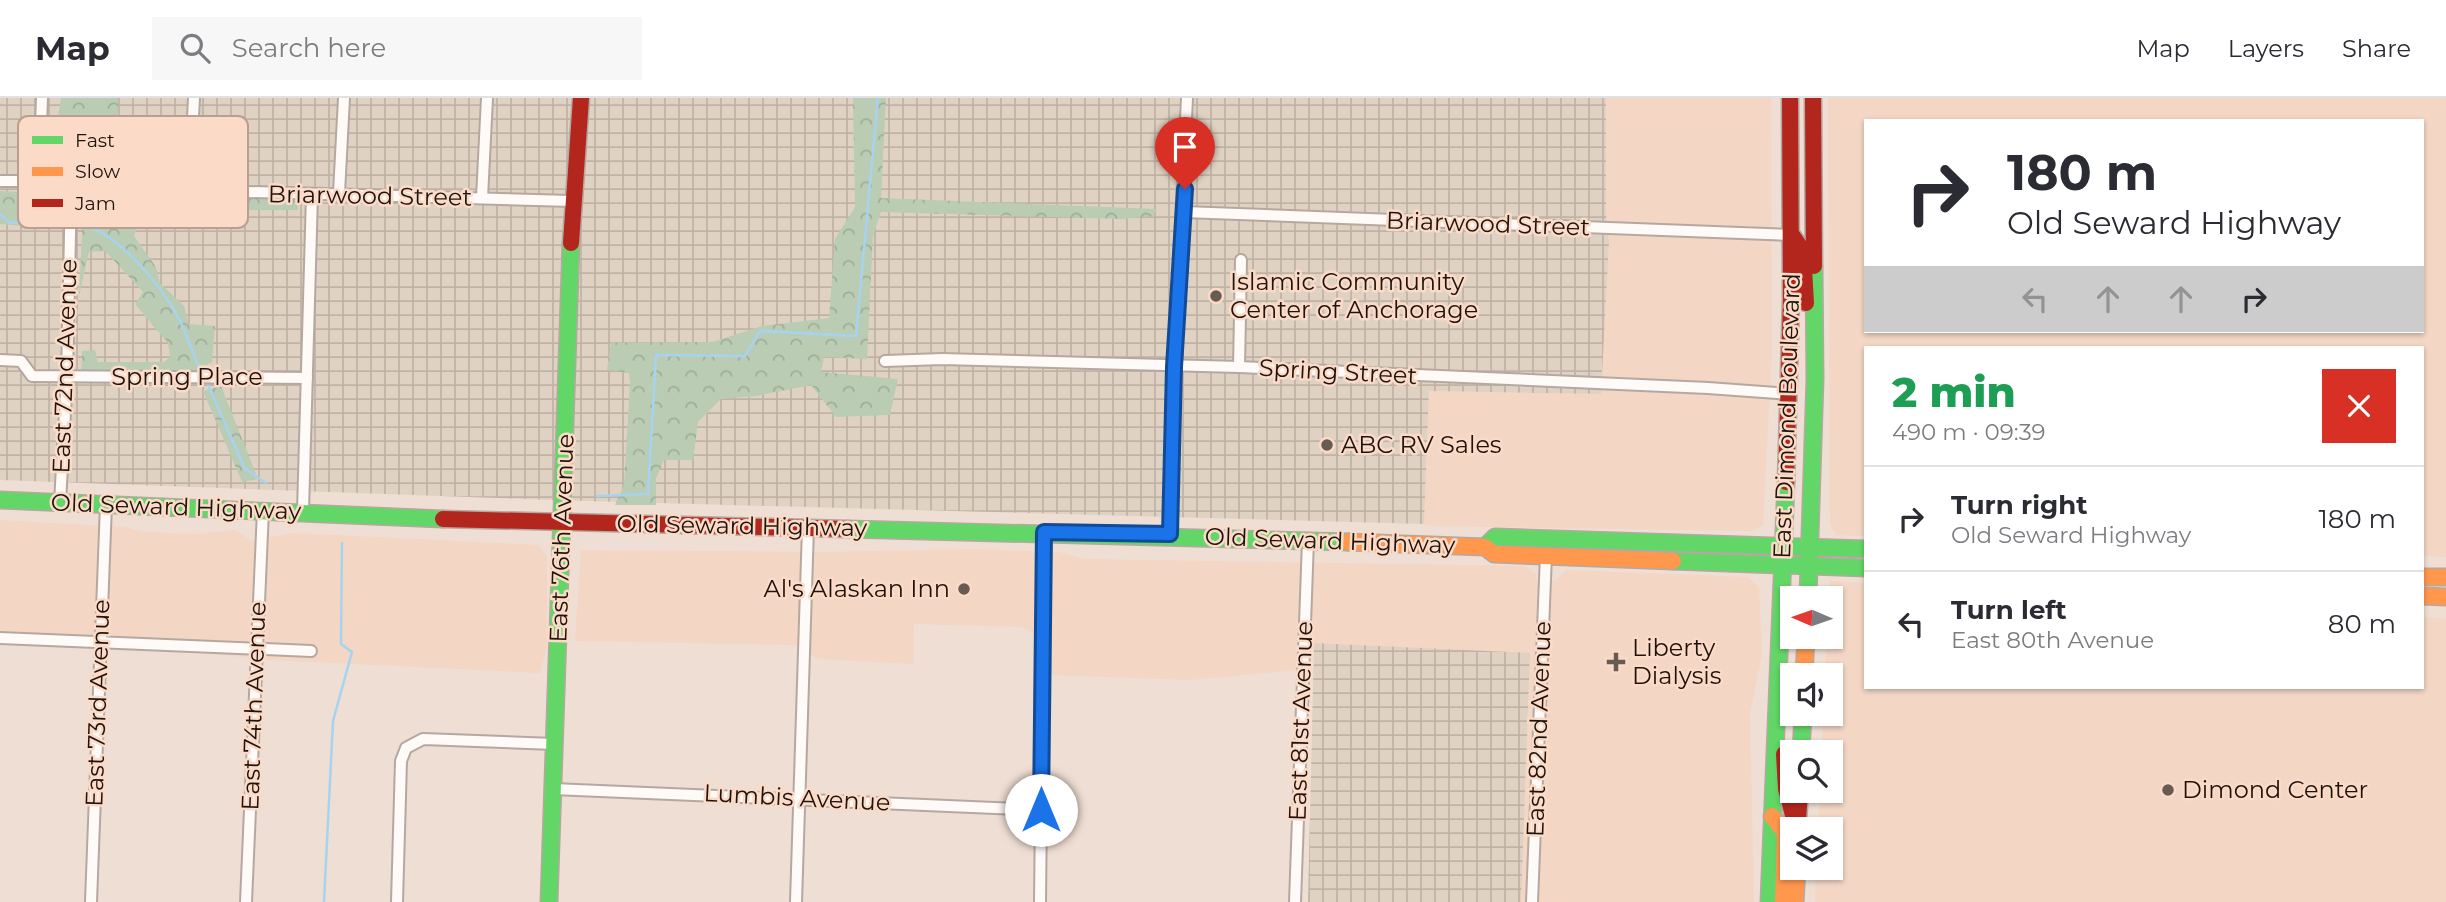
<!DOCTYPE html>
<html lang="en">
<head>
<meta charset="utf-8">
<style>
	:root { --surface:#fff; --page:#f7f7f7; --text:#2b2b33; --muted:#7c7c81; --line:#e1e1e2 }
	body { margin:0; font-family:Montserrat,sans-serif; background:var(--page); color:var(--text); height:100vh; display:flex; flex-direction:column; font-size:26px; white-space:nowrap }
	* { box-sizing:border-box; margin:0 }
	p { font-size:23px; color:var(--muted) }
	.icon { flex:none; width:38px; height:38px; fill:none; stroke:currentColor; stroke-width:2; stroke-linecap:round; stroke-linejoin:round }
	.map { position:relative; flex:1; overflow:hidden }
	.details { position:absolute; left:1864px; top:248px; width:560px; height:343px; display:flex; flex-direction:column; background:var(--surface); border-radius:0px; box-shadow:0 2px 5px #0004 }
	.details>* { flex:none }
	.guide { position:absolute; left:1864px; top:21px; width:560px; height:214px; border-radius:0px; box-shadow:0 2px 5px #0004; background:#fff; color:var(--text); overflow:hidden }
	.needle { width:46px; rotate:272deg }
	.tools { position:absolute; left:1780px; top:488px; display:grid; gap:14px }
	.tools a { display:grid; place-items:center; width:63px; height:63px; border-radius:0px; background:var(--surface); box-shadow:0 2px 5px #0004; font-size:35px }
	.pin { position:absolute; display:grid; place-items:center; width:60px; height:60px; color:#fff; margin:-72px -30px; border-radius:50% 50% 50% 0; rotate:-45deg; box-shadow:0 0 7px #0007 }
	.pin .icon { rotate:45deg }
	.me { position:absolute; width:77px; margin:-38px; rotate:0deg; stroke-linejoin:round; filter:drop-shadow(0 0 5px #0008) }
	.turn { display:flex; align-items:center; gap:24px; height:147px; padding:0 28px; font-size:32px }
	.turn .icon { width:91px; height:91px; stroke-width:2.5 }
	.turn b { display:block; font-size:49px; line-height:60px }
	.lanes { display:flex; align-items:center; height:66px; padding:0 28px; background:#0003; justify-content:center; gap:35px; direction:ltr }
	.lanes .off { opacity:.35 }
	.round { display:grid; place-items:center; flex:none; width:74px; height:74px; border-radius:0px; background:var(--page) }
	.head { display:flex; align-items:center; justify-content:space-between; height:119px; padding:0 28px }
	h1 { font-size:42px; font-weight:800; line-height:52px; color:#1e9e55 }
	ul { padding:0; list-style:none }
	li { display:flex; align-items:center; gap:21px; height:105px; padding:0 28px; border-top:2px solid var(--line) }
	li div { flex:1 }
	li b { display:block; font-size:26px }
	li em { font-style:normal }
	header { display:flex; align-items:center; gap:42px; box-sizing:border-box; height:98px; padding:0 35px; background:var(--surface); border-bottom:2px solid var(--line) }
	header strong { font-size:33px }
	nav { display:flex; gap:38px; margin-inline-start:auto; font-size:24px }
	.search { width:490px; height:63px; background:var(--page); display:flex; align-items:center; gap:18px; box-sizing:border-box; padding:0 24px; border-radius:0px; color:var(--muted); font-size:26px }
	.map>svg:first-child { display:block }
</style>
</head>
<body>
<header>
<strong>Map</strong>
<div class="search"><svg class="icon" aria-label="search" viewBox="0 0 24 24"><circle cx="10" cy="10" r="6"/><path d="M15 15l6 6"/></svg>Search here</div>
<nav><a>Map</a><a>Layers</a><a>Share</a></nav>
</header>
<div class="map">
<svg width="2446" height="804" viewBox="0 0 2446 804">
	<defs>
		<pattern id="industrial-grid" width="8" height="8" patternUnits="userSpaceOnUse" patternTransform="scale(1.75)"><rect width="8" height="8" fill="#e0d2c2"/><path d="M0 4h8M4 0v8" fill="none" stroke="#c0b3a6"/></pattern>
		<pattern id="forest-crowns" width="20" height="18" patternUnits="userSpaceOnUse" patternTransform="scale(1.75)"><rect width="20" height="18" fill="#baccb4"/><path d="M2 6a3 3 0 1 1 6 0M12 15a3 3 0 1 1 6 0" fill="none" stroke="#9fae9a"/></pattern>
	</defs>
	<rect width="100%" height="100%" fill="#efded3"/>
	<g fill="#f3d6c4" fill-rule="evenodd">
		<path d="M1606 0H1771L1772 254 1763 427 1752 433 1427 428 1424 426 1429 293 1601 296 1609 144 1606 117Z"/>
		<path d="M1828 0H2446V459L2422 458V250H1866L1865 438 1837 437 1830 427ZM1866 23H2422V233H1866Z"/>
		<path d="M0 422 125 429 143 434 198 436 235 432 252 443 292 435 539 447 547 459V549L540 575 271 562 100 544H0Z"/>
		<path d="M973 451 1059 454 1084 461 1525 468 1536 476V482H1555L1567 472 1747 479 1759 489 1762 557 1750 615 1754 804H1521L1530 556 1315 545 1297 572 1191 582 1050 577 1034 535 1021 529 914 526 913 566 818 561 795 547 575 543 581 452 824 454Z"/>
		<path d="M1830 483 1865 485 1866 590H2422V519L2446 521V804H1815L1816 770H1830V732L1818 731 1820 693H1830V654H1822L1823 616H1830V578L1825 577 1827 539H1830Z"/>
	</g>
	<g fill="url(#industrial-grid)">
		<path d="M0 0H1606V117L1609 144 1601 296 1429 293 1424 426 550 402 0 382Z"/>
		<path d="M1314 545 1530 555 1521 804H1308Z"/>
	</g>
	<g fill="url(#forest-crowns)">
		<path d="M61 0H118V74L49 72Z"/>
		<path d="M853 0H886L881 100 1157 111 1153 118 1121 121 881 114 873 138 867 261 824 259 821 274 898 281 890 317 836 319 811 287 756 298 721 301 698 324 693 362H664L656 381V407H615L624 388 630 284 629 275 607 272 611 245 712 244 762 228 829 220 835 141 855 109Z"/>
		<path d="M0 93 64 96V131L0 126Z"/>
		<path d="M89 96 298 102V112H247L246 129H137L134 138 156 169 160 185 184 208 189 226 215 228 212 264 197 273 81 276 82 253 95 252 98 264H164L170 259 168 245 135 206 143 194 105 153 89 154 79 198 83 114Z"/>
		<path d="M221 288 258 381 242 384 203 293Z"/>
	</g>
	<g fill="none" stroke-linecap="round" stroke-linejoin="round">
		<g stroke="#a6d4f0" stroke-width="2.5">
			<path d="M0 116 10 125 64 122"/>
			<path d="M81 126C120 136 163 189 181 225 188 240 193 256 200 271"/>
			<path d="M208 287 245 371 266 385"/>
			<path d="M597 398 648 396 656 257 745 258 760 233 856 238 878 0"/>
			<path d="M324 804 333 623 352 554 341 546 342 445"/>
		</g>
		<g stroke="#b5a8a0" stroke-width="14">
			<g id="street">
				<path d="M0 83H39L71 89 572 103"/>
				<path d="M39 83 42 0"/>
				<path d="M189 93 194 0"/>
				<path d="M339 95 344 0"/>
				<path d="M482 100 487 0"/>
				<path d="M1184 114 1792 137"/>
				<path d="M0 262 21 263 32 278 307 280"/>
				<path d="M885 263 942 261 1239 269 1708 290 1790 296"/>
				<path d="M1239 269 1241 162"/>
				<path d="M60 405 67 278 71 89"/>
				<path d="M303 413 312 97"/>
				<path d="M1170 437 1174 269 1187 0"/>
				<path d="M0 540 311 553"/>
				<path d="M553 691 1042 712"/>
				<path d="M91 804 106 406"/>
				<path d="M246 804 263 412"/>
				<path d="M397 804 401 663 406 650 423 641 554 646"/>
				<path d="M796 804 808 429"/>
				<path d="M1040 804 1044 434"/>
				<path d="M1295 804 1308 442"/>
				<path d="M1532 804 1546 457"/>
			</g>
		</g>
		<g stroke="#b5a8a0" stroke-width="19">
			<g id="fast">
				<path d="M0 402 443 421"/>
				<path d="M848 431 1348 444"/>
				<path d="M1485 449 1495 439 1866 451"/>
				<path d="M1673 463 1866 470"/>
				<path d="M1808 500 1815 281 1814 168"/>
				<path d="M1801 654 1803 616"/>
				<path d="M549 804 571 145"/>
				<path d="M1769 804 1786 384"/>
			</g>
		</g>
		<g stroke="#b5a8a0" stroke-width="19">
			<g id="slow">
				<path d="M1348 444 1485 449 1494 456 1673 463"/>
				<path d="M2422 479H2446"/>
				<path d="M2422 498 2446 499"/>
				<path d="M1804 578 1806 539"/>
				<path d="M1772 718 1785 735 1783 804"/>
				<path d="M1795 804 1797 770"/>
			</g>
		</g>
		<g stroke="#b5a8a0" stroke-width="19">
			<g id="jam">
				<path d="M1813 0 1814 168"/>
				<path d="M1792 137 1803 153 1806 205"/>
				<path d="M571 145 581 0"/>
				<path d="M1786 384 1791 201 1790 0"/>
				<path d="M443 421 848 431"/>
				<path d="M1784 656 1786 691 1797 732"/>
				<path d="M1798 722 1800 693"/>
			</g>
		</g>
		<use href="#street" stroke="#fdfaf8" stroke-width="10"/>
		<use href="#fast" stroke="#63d668" stroke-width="16"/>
		<use href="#slow" stroke="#ff974d" stroke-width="16"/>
		<use href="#jam" stroke="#b3261e" stroke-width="16"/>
	</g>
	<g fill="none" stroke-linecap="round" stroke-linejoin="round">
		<g stroke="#114b97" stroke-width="18">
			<path id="route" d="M1041 712 1044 434 1170 436 1174 269 1185 91"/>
		</g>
		<use href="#route" stroke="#1a73e8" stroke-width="12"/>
	</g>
	<g fill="#685b52" stroke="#fbdac7" stroke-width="2.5">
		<circle cx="1216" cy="198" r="7"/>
		<circle cx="1327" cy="347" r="7"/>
		<circle cx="964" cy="491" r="7"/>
		<path d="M1612.5 553.5h7v7h7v7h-7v7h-7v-7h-7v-7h7z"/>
		<circle cx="2168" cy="692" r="7"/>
	</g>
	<g text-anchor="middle" stroke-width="5" stroke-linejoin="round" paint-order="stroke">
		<g font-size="24" fill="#1f140d" stroke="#fbdac7">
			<text transform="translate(370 98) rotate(1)" y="8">Briarwood Street</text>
			<text transform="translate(1488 126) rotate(2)" y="8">Briarwood Street</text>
			<text transform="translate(65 268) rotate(-88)" y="8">East 72nd Avenue</text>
			<text transform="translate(1338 274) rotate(3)" y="8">Spring Street</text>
			<text x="187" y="287">Spring Place</text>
			<text transform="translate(1787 318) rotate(-88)" y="8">East Dimond Boulevard</text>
			<text transform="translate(176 409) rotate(2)" y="8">Old Seward Highway</text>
			<text transform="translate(742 428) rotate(1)" y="8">Old Seward Highway</text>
			<text transform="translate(562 440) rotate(-88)" y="8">East 76th Avenue</text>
			<text transform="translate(1330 443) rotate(2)" y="8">Old Seward Highway</text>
			<text transform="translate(98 605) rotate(-88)" y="8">East 73rd Avenue</text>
			<text transform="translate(254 608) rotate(-88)" y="8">East 74th Avenue</text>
			<text transform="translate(1301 623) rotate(-88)" y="8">East 81st Avenue</text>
			<text transform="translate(1539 631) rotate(-88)" y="8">East 82nd Avenue</text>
			<text transform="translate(797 700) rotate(3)" y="8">Lumbis Avenue</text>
		</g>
		<g font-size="24" fill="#1f140d" stroke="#fbdac7" text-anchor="start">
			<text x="1230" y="192">Islamic Community<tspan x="1230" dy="28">Center of Anchorage</tspan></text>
			<text x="1341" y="355">ABC RV Sales</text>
			<text x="950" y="499" text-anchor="end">Al's Alaskan Inn</text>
			<text x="1632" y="558">Liberty<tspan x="1632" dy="28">Dialysis</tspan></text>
			<text x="2182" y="700">Dimond Center</text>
		</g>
	</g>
	<rect x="18" y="18" width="230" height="112" rx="10" fill="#fbdac7" stroke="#b99f8f" stroke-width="2"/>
	<rect x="32" y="38" width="31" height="8" fill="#63d668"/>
	<rect x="32" y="69" width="31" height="9" fill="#ff974d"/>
	<rect x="32" y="101" width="31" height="8" fill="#b3261e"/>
	<g font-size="19" fill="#1f140d">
		<text x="75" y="49">Fast</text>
		<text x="75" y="80">Slow</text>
		<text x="75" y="112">Jam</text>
	</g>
</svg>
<div class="tools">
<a><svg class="needle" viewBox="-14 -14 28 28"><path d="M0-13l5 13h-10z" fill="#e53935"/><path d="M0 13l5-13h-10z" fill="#7c7c81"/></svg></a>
<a><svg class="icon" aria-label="sound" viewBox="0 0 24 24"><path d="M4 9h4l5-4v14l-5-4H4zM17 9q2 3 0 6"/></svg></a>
<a><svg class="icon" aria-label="search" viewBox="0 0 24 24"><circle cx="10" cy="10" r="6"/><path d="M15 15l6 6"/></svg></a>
<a><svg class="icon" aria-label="layers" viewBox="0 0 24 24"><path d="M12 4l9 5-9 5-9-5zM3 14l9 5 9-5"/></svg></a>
</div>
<div class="pin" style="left:1185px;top:91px;background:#d93025"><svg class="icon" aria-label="arrive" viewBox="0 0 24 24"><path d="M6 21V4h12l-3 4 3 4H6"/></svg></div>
<svg class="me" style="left:1041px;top:712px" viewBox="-20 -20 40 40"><circle r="19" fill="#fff"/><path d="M0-13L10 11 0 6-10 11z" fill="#1a73e8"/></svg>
<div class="guide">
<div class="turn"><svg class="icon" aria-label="right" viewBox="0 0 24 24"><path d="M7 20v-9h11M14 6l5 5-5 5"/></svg><div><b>180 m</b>Old Seward Highway</div></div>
<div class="lanes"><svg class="icon off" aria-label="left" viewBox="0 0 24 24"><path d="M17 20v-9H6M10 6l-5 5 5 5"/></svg><svg class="icon off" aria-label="ahead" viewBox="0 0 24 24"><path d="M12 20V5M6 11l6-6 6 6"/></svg><svg class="icon off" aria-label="ahead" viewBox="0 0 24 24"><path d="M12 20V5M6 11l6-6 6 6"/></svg><svg class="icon" aria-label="right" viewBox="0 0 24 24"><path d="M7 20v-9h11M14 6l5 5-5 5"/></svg></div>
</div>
<section class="details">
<div class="head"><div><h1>2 min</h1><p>490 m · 09:39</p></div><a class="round" style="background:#d93025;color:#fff"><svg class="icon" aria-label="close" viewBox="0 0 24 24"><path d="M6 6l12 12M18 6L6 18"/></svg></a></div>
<ul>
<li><svg class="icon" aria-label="right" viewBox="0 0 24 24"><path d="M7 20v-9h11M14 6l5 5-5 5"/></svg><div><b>Turn right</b><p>Old Seward Highway</p></div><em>180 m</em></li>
<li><svg class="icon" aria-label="left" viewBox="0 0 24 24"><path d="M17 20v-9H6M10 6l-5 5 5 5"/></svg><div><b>Turn left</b><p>East 80th Avenue</p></div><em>80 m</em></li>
</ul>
</section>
</div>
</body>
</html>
